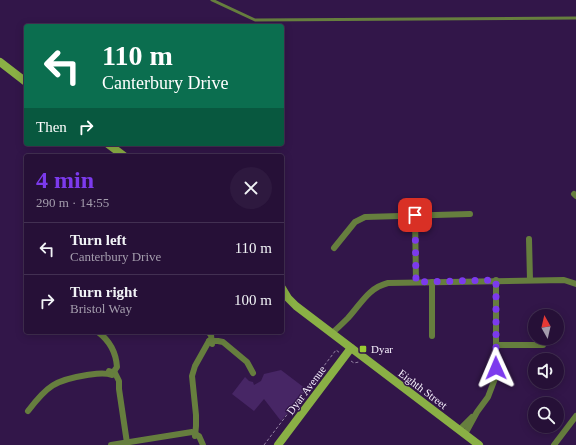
<!DOCTYPE html>
<html lang="en">
<head>
<meta charset="utf-8">
<style>
	:root { --surface:#261037; --page:#2e193f; --text:#f1f3f6; --muted:#a49dad; --line:#423052; --accent:#7c3aed }
	body { margin:0; font-family:Georgia,serif; background:var(--page); color:var(--text); height:100vh; display:flex; flex-direction:column; font-size:15px; white-space:nowrap }
	* { box-sizing:border-box; margin:0 }
	p { font-size:13px; color:var(--muted) }
	.icon { flex:none; width:22px; height:22px; fill:none; stroke:currentColor; stroke-width:2; stroke-linecap:round; stroke-linejoin:round }
	.map { position:relative; flex:1; overflow:hidden }
	.drawer { position:absolute; left:24px; top:154px; width:260px; height:180px; display:flex; flex-direction:column; background:var(--surface); border-radius:4px; box-shadow:0 2px 10px #0003,0 0 0 1px var(--line) }
	.drawer>* { flex:none }
	.hud { position:absolute; left:24px; top:24px; width:260px; height:122px; border-radius:4px; box-shadow:0 2px 10px #0003,0 0 0 1px var(--line); background:#0b6e4f; color:#fff; overflow:hidden }
	.needle { width:26px; rotate:352deg }
	.fabs { position:absolute; left:528px; top:309px; display:grid; gap:8px }
	.fabs a { display:grid; place-items:center; width:36px; height:36px; border-radius:50%; background:var(--surface); box-shadow:0 2px 10px #0003,0 0 0 1px var(--line); font-size:20px }
	.pin { position:absolute; display:grid; place-items:center; width:34px; height:34px; color:#fff; margin:-17px; border-radius:8px; box-shadow:0 2px 6px #0006 }
	.me { position:absolute; width:44px; margin:-22px; rotate:359deg; stroke-linejoin:round; filter:drop-shadow(0 0 3px #0008) }
	.turn { display:flex; align-items:center; gap:14px; height:84px; padding:0 12px; font-size:18px }
	.turn .icon { width:52px; height:52px; stroke-width:2.5 }
	.turn b { display:block; font-size:28px; line-height:34px }
	.then { display:flex; align-items:center; height:38px; padding:0 12px; background:#0003; gap:8px; font-size:15px }
	.round { display:grid; place-items:center; flex:none; width:42px; height:42px; border-radius:21px; background:var(--page) }
	.headline { display:flex; align-items:center; justify-content:space-between; height:68px; padding:0 12px }
	h1 { font-size:24px; font-weight:800; line-height:30px; color:var(--accent) }
	ul { padding:0; list-style:none }
	li { display:flex; align-items:center; gap:12px; height:52px; padding:0 12px; border-top:1px solid var(--line) }
	li div { flex:1 }
	li b { display:block; font-size:15px }
	li em { font-style:normal }
	.map>svg:first-child { display:block }
</style>
</head>
<body>
<div class="map">
<svg width="576" height="445" viewBox="0 0 576 445">
	<rect width="100%" height="100%" fill="#321649"/>
	<path fill="#472665" d="M281 370 306 389 281 421 264 399 254 411 232 394 245 377 249 381 253 382 254 385 261 381 264 374Z"/>
	<g fill="none" stroke-linecap="round" stroke-linejoin="round">
		<g stroke="#9180a0" stroke-width="1" stroke-dasharray="3 2" stroke-linecap="butt">
			<path d="M351 361 354 363 359 362"/>
			<path d="M264 445 336 350 340 353"/>
		</g>
		<path stroke="#667e3e" stroke-width="3" d="M212 0 255 20 576 18"/>
		<g stroke="#667e3e" stroke-width="6">
			<path d="M574 194 576 196"/>
			<path d="M415 215 416 282"/>
			<path d="M529 239 530 280"/>
			<path d="M334 248 355 222 365 217 470 214"/>
			<path d="M432 282V336"/>
			<path d="M98 332C110 341 116 352 117 367L112 374"/>
			<path d="M208 332 211 335 212 344"/>
			<path d="M332 333C338 328 343 323 348 318 361 304 368 288 388 283L564 280 576 284"/>
			<path d="M209 341H218L223 342 247 362 253 373"/>
			<path d="M496 345H543"/>
			<path d="M109 371 115 373 119 381V389L127 443"/>
			<path d="M28 411C47 386 55 380 87 375 95 374 104 372 112 375"/>
			<path d="M459 430 472 417"/>
			<path d="M465 434 477 412 488 397 496 376V280"/>
			<path d="M195 436 196 426V415L192 376 195 366 209 341"/>
			<path d="M111 445 192 432 199 436 203 445"/>
			<path d="M554 445 576 416"/>
		</g>
		<g stroke="#8ab045" stroke-width="8">
			<path d="M0 62 26 82"/>
			<path d="M108 144 124 156"/>
			<path d="M282 288 288 298 296 306 479 445"/>
			<path d="M278 445 351 348"/>
		</g>
	</g>
	<g fill="none" stroke-linecap="round" stroke-linejoin="round">
		<path stroke="#7c3aed" stroke-width="7" stroke-dasharray="0 12.6" d="M415 215 416 282 496 280V368"/>
	</g>
	<rect fill="#9acb34" stroke="#321649" stroke-width="1.5" x="359" y="345" width="8" height="8" rx="2"/>
	<g text-anchor="middle" stroke-width="3" stroke-linejoin="round" paint-order="stroke">
		<g font-size="11" fill="#f6f0fd" stroke="#321649" text-anchor="start">
			<text x="371" y="353">Dyar</text>
		</g>
		<g font-size="11" fill="#f6f0fd" stroke="#321649">
			<text transform="translate(423 389) rotate(37)" y="4">Eighth Street</text>
			<text transform="translate(306 390) rotate(-53)" y="4">Dyar Avenue</text>
		</g>
	</g>
</svg>
<div class="fabs">
<a><svg class="needle" viewBox="-14 -14 28 28"><path d="M0-13l5 13h-10z" fill="#e53935"/><path d="M0 13l5-13h-10z" fill="#a49dad"/></svg></a>
<a><svg class="icon" aria-label="sound" viewBox="0 0 24 24"><path d="M4 9h4l5-4v14l-5-4H4zM17 9q2 3 0 6"/></svg></a>
<a><svg class="icon" aria-label="search" viewBox="0 0 24 24"><circle cx="10" cy="10" r="6"/><path d="M15 15l6 6"/></svg></a>
</div>
<div class="pin" style="left:415px;top:215px;background:#d93025"><svg class="icon" aria-label="arrive" viewBox="0 0 24 24"><path d="M6 21V4h12l-3 4 3 4H6"/></svg></div>
<svg class="me" style="left:496px;top:368px" viewBox="-20 -20 40 40"><path d="M0-17L14 15 0 8-14 15z" fill="#7c3aed" stroke="#fff" stroke-width="4"/></svg>
<div class="hud">
<div class="turn"><svg class="icon" aria-label="left" viewBox="0 0 24 24"><path d="M17 20v-9H6M10 6l-5 5 5 5"/></svg><div><b>110 m</b>Canterbury Drive</div></div>
<div class="then">Then<svg class="icon" aria-label="right" viewBox="0 0 24 24"><path d="M7 20v-9h11M14 6l5 5-5 5"/></svg></div>
</div>
<section class="drawer">
<div class="headline"><div><h1>4 min</h1><p>290 m · 14:55</p></div><a class="round"><svg class="icon" aria-label="close" viewBox="0 0 24 24"><path d="M6 6l12 12M18 6L6 18"/></svg></a></div>
<ul>
<li><svg class="icon" aria-label="left" viewBox="0 0 24 24"><path d="M17 20v-9H6M10 6l-5 5 5 5"/></svg><div><b>Turn left</b><p>Canterbury Drive</p></div><em>110 m</em></li>
<li><svg class="icon" aria-label="right" viewBox="0 0 24 24"><path d="M7 20v-9h11M14 6l5 5-5 5"/></svg><div><b>Turn right</b><p>Bristol Way</p></div><em>100 m</em></li>
</ul>
</section>
</div>
</body>
</html>
